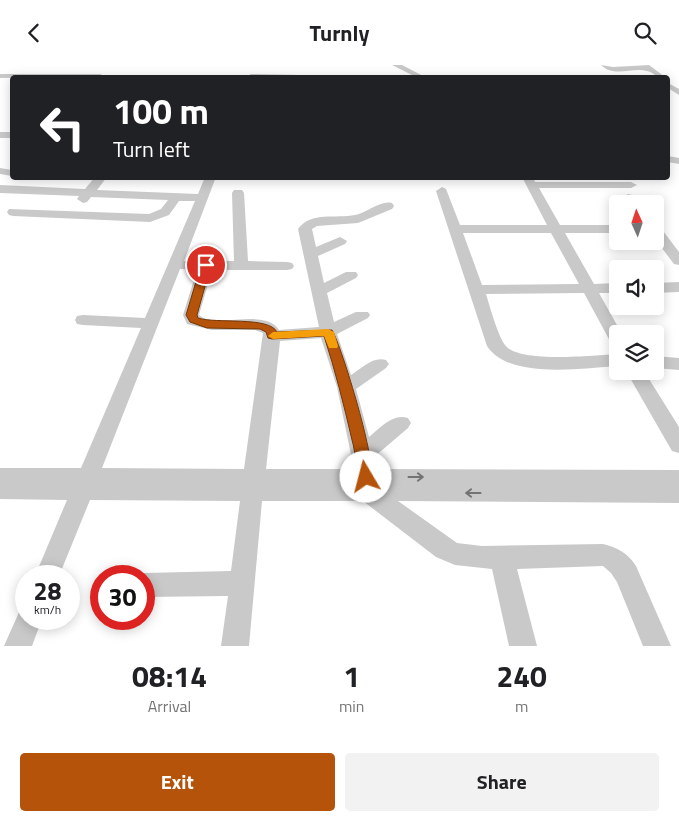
<!DOCTYPE html>
<html lang="en">
<head>
<meta charset="utf-8">
<style>
	:root { --surface:#fff; --page:#f2f2f2; --text:#202124; --muted:#757577; --accent:#b45309 }
	body { margin:0; font-family:"Titillium Web",sans-serif; background:var(--page); color:var(--text); height:100vh; display:flex; flex-direction:column; font-size:19px; white-space:nowrap }
	* { box-sizing:border-box; margin:0 }
	p { font-size:16px; color:var(--muted) }
	.icon { flex:none; width:28px; height:28px; fill:none; stroke:currentColor; stroke-width:2; stroke-linecap:round; stroke-linejoin:round }
	.map { position:relative; height:581px; overflow:hidden }
	.sheet { display:flex; flex-direction:column; background:var(--surface); flex:1 }
	.sheet>* { flex:none }
	.hud { position:absolute; left:10px; top:10px; width:660px; height:105px; border-radius:5px; box-shadow:0 2px 12px #0003; background:#202124; color:#fff; overflow:hidden }
	.needle { width:32px; rotate:357deg }
	.tools { position:absolute; left:609px; top:130px; display:grid; gap:10px }
	.tools a { display:grid; place-items:center; width:55px; height:55px; border-radius:5px; background:var(--surface); box-shadow:0 2px 12px #0003; font-size:25px }
	.speed { position:absolute; left:15px; top:500px; display:flex; gap:10px; font-size:25px; font-weight:700; text-align:center }
	.speed>* { display:grid; place-content:center; width:65px; height:65px; border-radius:50%; background:var(--surface); box-shadow:0 2px 12px #0003; line-height:1 }
	.speed small { font-size:12px; font-weight:400 }
	.speed .limit { border:8px solid #d22; background:#fff; color:#111 }
	.pin { position:absolute; display:grid; place-items:center; width:42px; height:42px; color:#fff; margin:-21px; border:2px solid #fff; border-radius:50%; box-shadow:0 1px 5px #0007 }
	.me { position:absolute; width:55px; margin:-28px; rotate:352deg; stroke-linejoin:round; filter:drop-shadow(0 0 4px #0008) }
	.turn { display:flex; align-items:center; gap:18px; height:105px; padding:0 20px; font-size:22px }
	.turn .icon { width:65px; height:65px; stroke-width:2.5 }
	.turn b { display:block; font-size:35px; line-height:42px }
	.eta { display:flex; justify-content:space-evenly; align-items:center; height:85px; text-align:center }
	.eta b { font-size:30px; font-weight:700; line-height:35px }
	.primary-button { display:flex; gap:10px; margin-top:auto; padding:10px 20px }
	.primary-button a { flex:1; height:58px; border-radius:5px; background:var(--accent); color:#fff; font-size:20px; font-weight:700; line-height:58px; text-align:center }
	.primary-button a+a { background:var(--page); color:var(--text) }
	header { display:flex; justify-content:space-between; align-items:center; height:65px; padding:0 20px; background:var(--surface); font-size:22px; font-weight:700 }
	.map>svg:first-child { display:block }
</style>
</head>
<body>
<header><svg class="icon" aria-label="back" viewBox="0 0 24 24"><path d="M15 5l-7 7 7 7"/></svg>Turnly<svg class="icon" aria-label="search" viewBox="0 0 24 24"><circle cx="10" cy="10" r="6"/><path d="M15 15l6 6"/></svg></header>
<div class="map">
<svg width="679" height="581" viewBox="0 0 679 581">
	<rect width="100%" height="100%" fill="#fff"/>
	<g fill="none" stroke-linecap="round" stroke-linejoin="round">
		<g fill="#c9c9c9" fill-rule="evenodd">
			<path d="M392 0H402L425 12H416Z"/>
			<path d="M601 0 613 2 649 0 665 12C654 13 656 8 647 6 632 2 614 13 601 0Z"/>
			<path d="M0 9H100L104 11 0 13Z"/>
			<path d="M250 9 300 10 304 12H250Z"/>
			<path d="M668 18 679 24V30L668 23Z"/>
			<rect x="0" y="67" width="12" height="6"/>
			<path d="M668 91 679 93V99L668 97Z"/>
			<path d="M0 103 12 105V111L0 109Z"/>
			<path d="M95 112H107L97 125 198 129 205 112H216L184 196H234L232 128 234 125H242L244 128 248 196 287 197 292 198 294 201 292 204 287 205H212L199 250C216 265 265 242 279 265L319 262 298 164C311 146 336 154 355 150 367 148 380 135 392 138L394 141 392 144 358 158 317 161 312 164 316 182 340 172 347 176 345 179 318 191 324 218 346 207H356L358 210 356 213 327 228 334 257 356 247H368L370 250 368 253 337 269 351 310C362 303 373 291 386 295L389 299 386 303 356 324 369 372C380 363 393 348 408 353L411 358 408 363 374 392 376 404 679 405V438L398 436 457 478 482 481 603 479C618 483 628 488 636 501L671 581H643L617 517 611 508 603 501 517 504 537 581H509L492 504 455 500 436 492 363 436H262L249 581H221L228 531 144 532V511H135L144 508 231 506 240 436 90 435 59 511H35L67 435 0 434V403H81L141 263 83 260 77 259 75 255 77 251 83 250 145 253 195 136H179L169 150 150 157 13 151 9 150 7 147 9 144 149 149 161 144 168 135 91 132 87 137 83 138 77 134 79 131 0 128V120L85 124ZM180 204 197 205 183 250 187 259 212 265H255L263 268 244 404 102 403ZM321 273 337 322 354 404H266L280 276Z"/>
			<path d="M522 112H533L535 117H631L637 120 631 123H539L560 160H618V168H565L594 219 618 218V228H599L622 269H618V281L612 280 610 276 584 228 486 229C490 242 498 271 505 280 519 299 594 290 618 289V301C582 303 509 315 487 281L436 126 442 122 446 124 460 160H547ZM463 168H551L579 219 482 220Z"/>
			<path d="M628 129 632 130 639 139H626L622 133Z"/>
			<path d="M655 161 660 162 679 187V200L674 199 655 174Z"/>
			<path d="M679 217V227L655 228V218Z"/>
			<path d="M655 291 679 293V305L655 303Z"/>
			<path d="M626 306H644L679 362V388L672 386Z"/>
			<path d="M26 542V554H42L32 581H4L20 545Z"/>
		</g>
	</g>
	<defs><path id="oneway-shaft" d="M-6 0H5M1.5-3L5.5 0L1.5 3" fill="none" stroke-width="1.6" stroke-linecap="round" stroke-linejoin="round" transform="scale(1.25)"/></defs>
	<g stroke="#737373">
		<use href="#oneway-shaft" transform="translate(416 412)"/>
		<use href="#oneway-shaft" transform="translate(473 428) rotate(-180)"/>
	</g>
	<path fill="#b45309" stroke="#753606" d="M206 197 211 200 197 250 198 253C216 259 269 251 277 267L332 265C342 282 378 401 371 416L366 418 361 416C355 404 356 388 352 375 344 340 335 305 324 271L272 274 268 273 266 267 260 264 207 263 190 257 186 250 201 200Z"/>
	<path fill="#f59e0b" d="M328 264 334 267 338 281 337 283H329L324 271 273 274 268 271 273 267Z"/>
</svg>
<div class="tools">
<a><svg class="needle" viewBox="-14 -14 28 28"><path d="M0-13l5 13h-10z" fill="#e53935"/><path d="M0 13l5-13h-10z" fill="#757577"/></svg></a>
<a><svg class="icon" aria-label="sound" viewBox="0 0 24 24"><path d="M4 9h4l5-4v14l-5-4H4zM17 9q2 3 0 6"/></svg></a>
<a><svg class="icon" aria-label="layers" viewBox="0 0 24 24"><path d="M12 4l9 5-9 5-9-5zM3 14l9 5 9-5"/></svg></a>
</div>
<div class="speed"><div>28<small>km/h</small></div><div class="limit">30</div></div>
<div class="pin" style="left:206px;top:200px;background:#d93025"><svg class="icon" aria-label="arrive" viewBox="0 0 24 24"><path d="M6 21V4h12l-3 4 3 4H6"/></svg></div>
<svg class="me" style="left:366px;top:412px" viewBox="-20 -20 40 40"><circle r="19" fill="#fff"/><path d="M0-13L10 11 0 6-10 11z" fill="#b45309"/></svg>
<div class="hud">
<div class="turn"><svg class="icon" aria-label="left" viewBox="0 0 24 24"><path d="M17 20v-9H6M10 6l-5 5 5 5"/></svg><div><b>100 m</b>Turn left</div></div>
</div>
</div>
<section class="sheet">
<div class="eta">
<div><b>08:14</b><p>Arrival</p></div>
<div><b>1</b><p>min</p></div>
<div><b>240</b><p>m</p></div>
</div>
<div class="primary-button"><a>Exit</a><a>Share</a></div>
</section>
</body>
</html>
